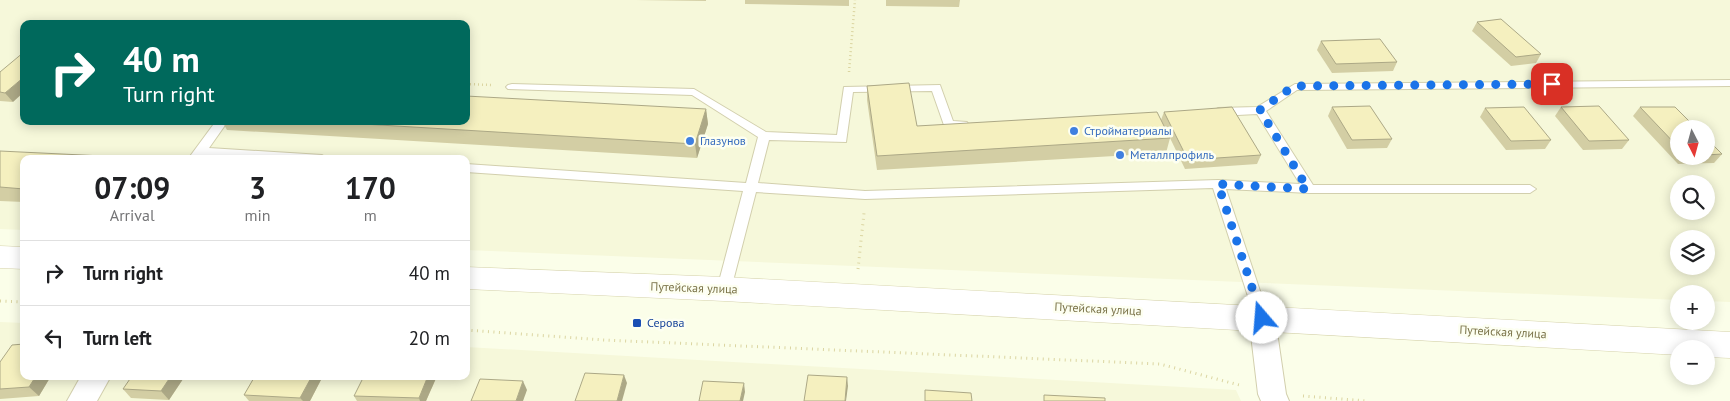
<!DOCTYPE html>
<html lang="en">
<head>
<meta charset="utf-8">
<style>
	:root { --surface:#fff; --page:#f2f2f2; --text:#202124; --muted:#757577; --line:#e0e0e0 }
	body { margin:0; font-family:"PT Sans",sans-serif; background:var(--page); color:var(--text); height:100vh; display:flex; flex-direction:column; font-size:19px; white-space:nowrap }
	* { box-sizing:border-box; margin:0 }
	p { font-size:16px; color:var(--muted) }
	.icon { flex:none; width:28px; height:28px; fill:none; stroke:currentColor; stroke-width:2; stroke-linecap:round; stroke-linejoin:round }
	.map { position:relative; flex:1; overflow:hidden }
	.details { position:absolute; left:20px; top:155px; width:450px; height:225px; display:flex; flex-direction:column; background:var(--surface); border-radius:10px; box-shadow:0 2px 12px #0003 }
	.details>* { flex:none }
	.hud { position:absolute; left:20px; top:20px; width:450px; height:105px; border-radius:10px; box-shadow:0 2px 12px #0003; background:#00695c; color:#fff; overflow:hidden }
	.needle { width:32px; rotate:174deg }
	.buttons { position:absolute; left:1670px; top:120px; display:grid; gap:10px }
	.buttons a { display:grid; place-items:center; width:45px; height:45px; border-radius:50%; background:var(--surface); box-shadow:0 2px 12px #0003; font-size:25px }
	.pin { position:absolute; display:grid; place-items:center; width:42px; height:42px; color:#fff; margin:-21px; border-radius:10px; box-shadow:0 2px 8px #0006 }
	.me { position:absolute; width:55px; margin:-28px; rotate:342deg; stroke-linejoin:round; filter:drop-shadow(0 0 4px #0008) }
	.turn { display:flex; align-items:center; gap:18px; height:105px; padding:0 20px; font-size:22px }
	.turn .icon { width:65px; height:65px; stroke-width:2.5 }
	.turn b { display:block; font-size:35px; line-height:42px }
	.eta { display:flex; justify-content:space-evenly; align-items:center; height:85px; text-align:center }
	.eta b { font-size:30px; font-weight:800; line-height:35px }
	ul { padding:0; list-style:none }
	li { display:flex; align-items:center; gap:15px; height:65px; padding:0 20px; border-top:1px solid var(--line) }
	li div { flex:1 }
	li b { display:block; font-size:19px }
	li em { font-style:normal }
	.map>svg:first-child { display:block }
</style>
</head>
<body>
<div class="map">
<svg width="1730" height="401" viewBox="0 0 1730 401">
	<rect width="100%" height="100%" fill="#fbfee9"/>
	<g fill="#f6f8da" fill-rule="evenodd">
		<path d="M0 0H1730V302L1706 301V294H1679V300L466 250V159H24V230L0 229ZM24 24H466V121H24ZM1679 129H1706V156H1679ZM1679 184H1706V211H1679ZM1679 239H1706V266H1679Z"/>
		<path d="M0 322 24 323V376H466V347L1236 390 1241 401H0Z"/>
	</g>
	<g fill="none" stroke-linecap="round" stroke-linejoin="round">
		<g stroke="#d2cfad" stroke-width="2">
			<g id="service">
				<path d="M1730 80V86L1297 90 1266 111 1313 185H1530L1536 189 1530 193H1309L1226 189 1269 318 1267 322 1262 324 1257 322 1255 318 1213 188 865 199 756 192 731 289 729 293H719L717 289 743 191 466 172V164L746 183 758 137 692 95 508 89 506 87 508 85 512 84 694 89 766 132 837 135 844 87 940 85 953 121 967 122 969 125 967 128H945L932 91 853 92 846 142 769 140 758 183 865 191 1218 180 1300 184 1257 114 1218 116 1212 112 1218 108 1257 107 1295 84Z"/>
				<path d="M216 121H228L209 148 322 155 328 159H257L203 155 200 159H188Z"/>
			</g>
		</g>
		<g stroke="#d2cfad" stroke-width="2">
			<g id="minor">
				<path d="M1262 307 1271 311 1275 318 1286 394 1289 401H1261L1258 394 1249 318 1253 311Z"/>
				<path d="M81 376H111L97 401H67Z"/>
			</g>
		</g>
		<g stroke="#d5d2aa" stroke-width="1">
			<g id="secondary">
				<path d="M0 246 24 247V269L0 268Z"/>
				<path d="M466 267 724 277 1730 332V358L1706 357V349H1679V355L724 301 466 289Z"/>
			</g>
		</g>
		<g stroke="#dbd5a1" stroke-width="2.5" stroke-dasharray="1 3" stroke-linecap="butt">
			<path d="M849 72 855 0"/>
			<path d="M466 84 491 85"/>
		</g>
		<g stroke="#dbd5a1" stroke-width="3" stroke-dasharray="1 4.5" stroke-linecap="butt">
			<path d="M858 269 864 213"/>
			<path d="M0 301 24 302"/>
			<path d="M466 330 604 340 1160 364 1243 386"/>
			<path d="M1303 396 1367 401"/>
		</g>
		<use href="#service" fill="#fff" fill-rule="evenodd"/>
		<use href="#minor" fill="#fff" fill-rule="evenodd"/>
		<use href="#secondary" fill="#fff" fill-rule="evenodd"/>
	</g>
	<g fill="#d3cea4">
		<path d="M636 0H706V1Z"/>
		<path d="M745 0H849V6L745 4Z"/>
		<path d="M886 0H960L959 7 886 6Z"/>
		<path d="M1477 22 1541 54 1536 63 1511 66 1472 31Z"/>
		<path d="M1321 41 1397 62 1393 71 1332 73 1317 50Z"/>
		<path d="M0 72 13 102 0 101Z"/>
		<path d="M867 86 917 126 1161 120 1164 112 1261 155 1257 164 1185 169 1170 138 1166 153 877 170 867 100Z"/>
		<path d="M1332 107 1392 139 1387 148 1347 149 1328 116Z"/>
		<path d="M1561 107 1629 140 1622 149 1583 150 1555 116Z"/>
		<path d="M1640 107 1679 129V156H1706V138L1722 154 1714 163 1678 164 1633 116Z"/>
		<path d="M1485 108 1551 140 1545 149 1506 150 1480 117Z"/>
		<path d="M706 109 708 124 697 158 227 130 222 121H466Z"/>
		<path d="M0 151 24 159V202L0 201Z"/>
		<path d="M0 362 24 376H51L39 396 0 399Z"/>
		<path d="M185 376 169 400 131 398 123 389Z"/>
		<path d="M255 376H323L310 401H249L244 395Z"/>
		<path d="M437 376 426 401H357L354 396Z"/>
	</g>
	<g fill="#aca886">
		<path d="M24 77V92L13 102 5 93Z"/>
		<path d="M706 109 708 124 697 158 695 144Z"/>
		<path d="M624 375 627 383 622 401H617Z"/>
		<path d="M36 376H51L39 396 29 387Z"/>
		<path d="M171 376H185L169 400 161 391Z"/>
		<path d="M312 376H323L310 401H303L300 398Z"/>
		<path d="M428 376H437L426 401H420L419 398Z"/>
		<path d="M847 377 848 386 846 401H845Z"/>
		<path d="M523 381 527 390 523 401H516Z"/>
		<path d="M744 383 745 392 743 401H740Z"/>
	</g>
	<g fill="#f5f0bf" stroke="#aca886">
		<path d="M1501 19 1541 54 1516 57 1477 22Z"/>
		<path d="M1380 39 1397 62 1336 64 1321 41Z"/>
		<path d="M24 52V77L5 93 0 92V72Z"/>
		<path d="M909 83 917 126 1157 112 1170 138 877 156 867 86Z"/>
		<path d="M466 96 706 109 695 144 313 121H466Z"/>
		<path d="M1370 106 1392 139 1352 140 1332 107Z"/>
		<path d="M1599 106 1629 140 1589 141 1561 107Z"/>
		<path d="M1232 107 1261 155 1188 160 1164 112Z"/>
		<path d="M1524 107 1551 140 1511 141 1485 108Z"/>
		<path d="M1640 107H1675L1697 129H1679V148Z"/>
		<path d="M1706 138 1722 154 1706 155Z"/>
		<path d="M0 151 144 158 24 159V189L0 187Z"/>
		<path d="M24 344V376H36L29 387 0 389V362L12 345Z"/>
		<path d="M585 373 624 375 617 401H575Z"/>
		<path d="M808 375 847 377 845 401H804Z"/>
		<path d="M132 376H171L161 391 123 389Z"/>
		<path d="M255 376H312L300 398 244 395Z"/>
		<path d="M364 376H428L419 398 354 396Z"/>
		<path d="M480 379 523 381 516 401H471Z"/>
		<path d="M703 381 744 383 740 401H699Z"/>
		<path d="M925 390 971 393 972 401H925Z"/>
		<path d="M1044 395 1105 398V401H1044Z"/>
	</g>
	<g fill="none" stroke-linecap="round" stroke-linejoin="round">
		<path stroke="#1a73e8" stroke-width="9" stroke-dasharray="0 16.2" d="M1262 318 1218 184 1308 189 1260 110 1294 86 1552 84"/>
	</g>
	<g fill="#3f7fe0" stroke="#fdfff1" stroke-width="2">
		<circle cx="1074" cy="131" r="5"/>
		<circle cx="690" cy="141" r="5"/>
		<circle cx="1120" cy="155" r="5"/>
	</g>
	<rect fill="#1a4fb4" stroke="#fdfff1" stroke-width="2" x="632" y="318" width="10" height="10" rx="2.5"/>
	<g text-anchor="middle" stroke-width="5" stroke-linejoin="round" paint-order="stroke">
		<g font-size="12" fill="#366cbe" stroke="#fdfff1" text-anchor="start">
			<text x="1084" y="135">Стройматериалы</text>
			<text x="700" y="145">Глазунов</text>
			<text x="1130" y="159">Металлпрофиль</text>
		</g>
		<g font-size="12" fill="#7b744a" stroke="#fdfff1">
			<text transform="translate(694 288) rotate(2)" y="4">Путейская улица</text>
			<text transform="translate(1098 309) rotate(3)" y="4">Путейская улица</text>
			<text transform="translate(1503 332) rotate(3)" y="4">Путейская улица</text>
		</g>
		<g font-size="12" fill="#164399" stroke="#fdfff1" text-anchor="start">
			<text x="647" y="327">Серова</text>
		</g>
	</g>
</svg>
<div class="buttons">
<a><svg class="needle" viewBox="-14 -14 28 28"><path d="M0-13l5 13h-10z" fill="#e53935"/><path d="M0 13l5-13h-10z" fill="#757577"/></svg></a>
<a><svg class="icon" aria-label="search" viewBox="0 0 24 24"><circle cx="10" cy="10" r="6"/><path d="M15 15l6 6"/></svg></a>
<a><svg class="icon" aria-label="layers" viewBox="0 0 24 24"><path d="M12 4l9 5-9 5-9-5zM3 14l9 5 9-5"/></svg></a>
<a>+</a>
<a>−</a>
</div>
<div class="pin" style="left:1552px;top:84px;background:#d93025"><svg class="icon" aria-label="arrive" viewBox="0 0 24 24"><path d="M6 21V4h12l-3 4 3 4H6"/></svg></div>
<svg class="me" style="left:1262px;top:318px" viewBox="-20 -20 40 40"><circle r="19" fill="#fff"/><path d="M0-13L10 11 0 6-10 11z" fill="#1a73e8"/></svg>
<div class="hud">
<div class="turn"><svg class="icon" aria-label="right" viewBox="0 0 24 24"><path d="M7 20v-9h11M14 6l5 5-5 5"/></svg><div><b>40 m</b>Turn right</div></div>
</div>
<section class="details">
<div class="eta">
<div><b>07:09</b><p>Arrival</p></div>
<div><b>3</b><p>min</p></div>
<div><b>170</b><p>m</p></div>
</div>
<ul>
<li><svg class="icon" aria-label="right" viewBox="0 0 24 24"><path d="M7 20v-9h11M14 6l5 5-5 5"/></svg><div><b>Turn right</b></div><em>40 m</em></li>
<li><svg class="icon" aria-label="left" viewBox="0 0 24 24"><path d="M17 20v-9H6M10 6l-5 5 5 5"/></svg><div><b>Turn left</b></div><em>20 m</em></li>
</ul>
</section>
</div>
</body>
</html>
